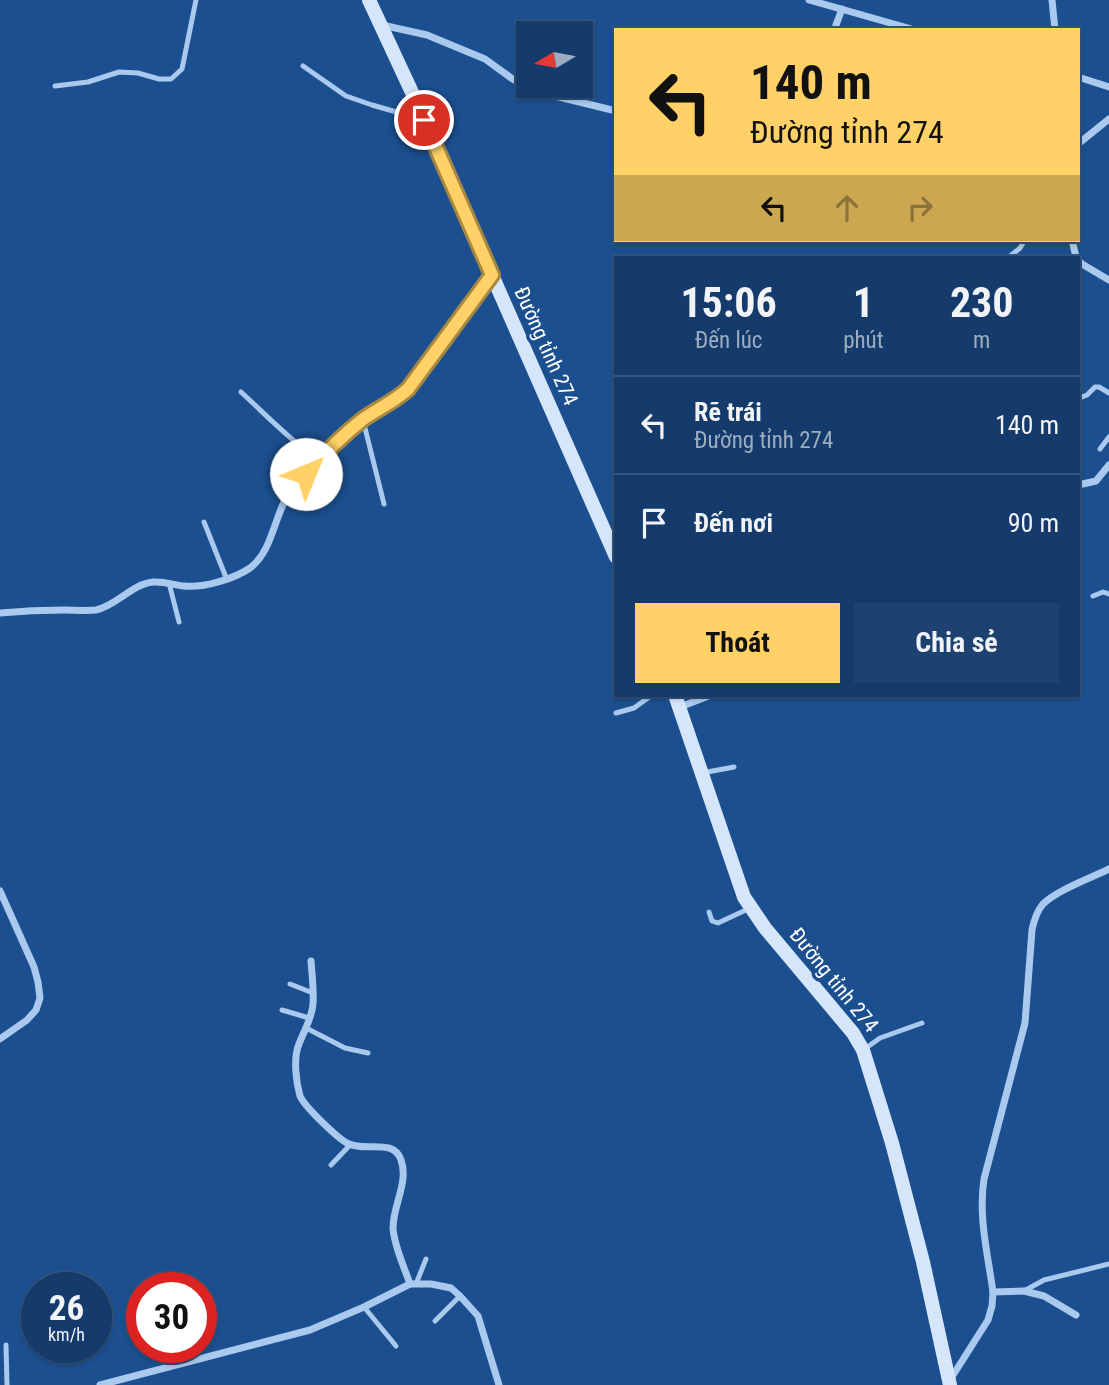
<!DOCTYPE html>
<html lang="vi">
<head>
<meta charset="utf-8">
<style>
	:root { --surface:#143b6b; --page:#1d4271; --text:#f1f3f6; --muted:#9dadc1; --line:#33557e; --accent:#ffd166 }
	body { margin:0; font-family:"Roboto Condensed",sans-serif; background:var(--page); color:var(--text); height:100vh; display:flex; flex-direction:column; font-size:26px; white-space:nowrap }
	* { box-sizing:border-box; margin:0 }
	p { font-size:23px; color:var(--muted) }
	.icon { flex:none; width:38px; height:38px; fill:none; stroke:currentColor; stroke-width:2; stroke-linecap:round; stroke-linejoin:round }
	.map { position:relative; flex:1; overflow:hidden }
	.details { position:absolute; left:614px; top:256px; width:466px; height:441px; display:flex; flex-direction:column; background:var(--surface); border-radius:0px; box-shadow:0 2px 5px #0004,0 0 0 2px var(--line) }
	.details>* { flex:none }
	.guide { position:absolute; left:614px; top:28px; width:466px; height:214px; border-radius:0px; box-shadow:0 2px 5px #0004,0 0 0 2px var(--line); background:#ffd166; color:#111; overflow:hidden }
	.needle { width:46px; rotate:260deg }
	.controls { position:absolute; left:516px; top:21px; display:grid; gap:14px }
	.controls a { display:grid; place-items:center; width:77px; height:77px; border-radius:0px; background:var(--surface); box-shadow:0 2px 5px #0004,0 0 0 2px var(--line); font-size:35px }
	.speed { position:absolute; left:21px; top:1272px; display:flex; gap:14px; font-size:35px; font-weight:700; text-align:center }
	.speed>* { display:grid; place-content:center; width:91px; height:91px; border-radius:50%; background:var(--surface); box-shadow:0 2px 5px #0004,0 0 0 2px var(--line); line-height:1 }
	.speed small { font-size:18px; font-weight:400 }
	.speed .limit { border:10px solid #d22; background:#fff; color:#111 }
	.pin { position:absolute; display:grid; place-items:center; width:60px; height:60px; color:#fff; margin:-30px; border:4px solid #fff; border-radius:50%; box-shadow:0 2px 7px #0007 }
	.me { position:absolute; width:77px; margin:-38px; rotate:45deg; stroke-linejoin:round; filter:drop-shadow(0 0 5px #0008) }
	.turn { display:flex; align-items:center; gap:24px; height:147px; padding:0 21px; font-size:32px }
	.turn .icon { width:91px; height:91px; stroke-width:2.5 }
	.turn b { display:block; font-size:49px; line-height:60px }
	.lanes { display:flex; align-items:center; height:66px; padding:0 21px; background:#0003; justify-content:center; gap:35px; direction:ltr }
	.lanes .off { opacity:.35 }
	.eta { display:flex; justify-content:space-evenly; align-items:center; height:119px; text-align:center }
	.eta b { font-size:42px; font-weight:700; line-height:49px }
	.button { display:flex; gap:14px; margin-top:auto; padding:14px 21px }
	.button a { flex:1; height:80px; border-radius:0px; background:var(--accent); color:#111; font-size:28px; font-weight:700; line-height:80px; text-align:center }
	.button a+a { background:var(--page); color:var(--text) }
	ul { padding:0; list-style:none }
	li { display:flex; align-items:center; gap:21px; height:98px; padding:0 21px; border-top:2px solid var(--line) }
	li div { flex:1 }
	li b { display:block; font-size:26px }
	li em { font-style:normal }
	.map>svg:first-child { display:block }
</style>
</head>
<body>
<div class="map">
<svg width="1109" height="1385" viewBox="0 0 1109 1385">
	<rect width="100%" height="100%" fill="#1b4f8f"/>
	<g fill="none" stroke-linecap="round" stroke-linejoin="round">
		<g stroke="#a9c9ee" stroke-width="5">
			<path d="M303 66 346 96 372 105 421 119"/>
			<path d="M55 86 88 82 119 72 138 73 159 79H171L182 69 196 0"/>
			<path d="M1009 257 1020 248 1025 240"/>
			<path d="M1078 380V379"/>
			<path d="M241 392C266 415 290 440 318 460"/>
			<path d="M1078 395 1082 397 1087 395 1095 387H1099L1109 393"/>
			<path d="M363 420 384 504"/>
			<path d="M1100 449 1109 437"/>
			<path d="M204 522 227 580"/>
			<path d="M169 583 179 622"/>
			<path d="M1093 596 1103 592 1109 594"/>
			<path d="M616 713 634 708 652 695"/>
			<path d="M702 773 734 767"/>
			<path d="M709 912 712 921 718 923 748 909"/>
			<path d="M290 984 313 993"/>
			<path d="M282 1010 309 1018"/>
			<path d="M306 1028 345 1048 368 1053"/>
			<path d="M866 1048 880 1038 922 1023"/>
			<path d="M331 1165 350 1145"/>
			<path d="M416 1284 426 1259"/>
			<path d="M1024 1291 1044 1280 1109 1264"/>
			<path d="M364 1307 396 1346"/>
			<path d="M435 1321 460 1296"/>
			<path d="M6 1345 7 1385"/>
		</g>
		<g stroke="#a9c9ee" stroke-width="7">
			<path d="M809 0 915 30"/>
			<path d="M1052 0 1055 30"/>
			<path d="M382 25 427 35 485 59 514 80 528 85"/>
			<path d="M835 30 836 25 842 9"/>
			<path d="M1078 77 1109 87"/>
			<path d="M529 86 555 96 616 111"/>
			<path d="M1078 144 1109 119"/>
			<path d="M1072 240 1076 257"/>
			<path d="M1078 260 1082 264 1109 280"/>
			<path d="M1078 485 1096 481 1109 465"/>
			<path d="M0 613C21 611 42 610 64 610 74 610 86 611 96 610 116 606 132 584 153 582 163 581 174 585 184 586 204 588 234 579 250 568 274 550 274 512 292 489 308 467 342 435 364 419 379 408 394 401 408 389L491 276"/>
			<path d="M680 707 711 695"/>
			<path d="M0 891 34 967 38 982 40 998 36 1010 27 1020 0 1039"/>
			<path d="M311 961C312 975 314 990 313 1004 312 1018 304 1031 299 1044 293 1058 296 1082 300 1096 304 1106 339 1140 349 1144 366 1152 394 1138 401 1160 409 1182 393 1205 393 1228 394 1246 404 1266 410 1284"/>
			<path d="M993 1292 1024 1291 1044 1296 1076 1315"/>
			<path d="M950 1380 988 1320 992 1306 993 1292C988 1255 978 1217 984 1179L1025 1023 1032 930C1034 920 1037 911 1043 904 1057 890 1091 878 1109 869"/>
			<path d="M100 1385 310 1330 364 1307 410 1284H431L451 1288 460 1296 478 1316 499 1385"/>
		</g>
		<g stroke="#d6e6fa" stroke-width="14">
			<path d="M369 0 443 159 492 275 616 557"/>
			<path d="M675 695 744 897 765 928 853 1033 863 1050 892 1143 923 1262 950 1385"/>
		</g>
	</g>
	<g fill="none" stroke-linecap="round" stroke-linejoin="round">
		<g stroke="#a68842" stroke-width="18">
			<path id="route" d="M306 474C323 455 342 436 362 420 377 409 394 402 408 389L492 275 424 120"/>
		</g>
		<use href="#route" stroke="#ffd166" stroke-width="12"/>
	</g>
	<g text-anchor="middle" stroke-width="7" stroke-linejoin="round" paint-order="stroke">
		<g font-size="21" fill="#fff" stroke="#1b4f8f">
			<text transform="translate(546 346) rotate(66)" y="7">Đường tỉnh 274</text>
			<text transform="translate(834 980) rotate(51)" y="7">Đường tỉnh 274</text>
		</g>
	</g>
</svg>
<div class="controls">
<a><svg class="needle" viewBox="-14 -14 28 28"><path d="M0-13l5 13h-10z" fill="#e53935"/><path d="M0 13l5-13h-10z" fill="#9dadc1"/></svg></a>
</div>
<div class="speed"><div>26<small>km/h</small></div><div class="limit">30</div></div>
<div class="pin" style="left:424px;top:120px;background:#d93025"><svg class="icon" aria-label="arrive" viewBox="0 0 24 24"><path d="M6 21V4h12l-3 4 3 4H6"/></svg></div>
<svg class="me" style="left:306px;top:474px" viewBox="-20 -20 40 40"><circle r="19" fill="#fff"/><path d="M0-13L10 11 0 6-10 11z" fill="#ffd166"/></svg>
<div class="guide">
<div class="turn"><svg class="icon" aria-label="left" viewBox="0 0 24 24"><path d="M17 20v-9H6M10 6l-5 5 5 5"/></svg><div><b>140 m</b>Đường tỉnh 274</div></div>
<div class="lanes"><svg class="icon" aria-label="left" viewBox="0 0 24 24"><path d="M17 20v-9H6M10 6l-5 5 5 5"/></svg><svg class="icon off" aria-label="ahead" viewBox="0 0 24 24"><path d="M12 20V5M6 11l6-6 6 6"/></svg><svg class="icon off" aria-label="right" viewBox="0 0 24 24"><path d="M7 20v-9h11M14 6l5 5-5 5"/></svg></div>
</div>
<section class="details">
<div class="eta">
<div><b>15:06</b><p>Đến lúc</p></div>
<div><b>1</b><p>phút</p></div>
<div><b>230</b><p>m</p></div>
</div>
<ul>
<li><svg class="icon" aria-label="left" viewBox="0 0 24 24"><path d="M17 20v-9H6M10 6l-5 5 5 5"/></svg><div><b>Rẽ trái</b><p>Đường tỉnh 274</p></div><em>140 m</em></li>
<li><svg class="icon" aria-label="arrive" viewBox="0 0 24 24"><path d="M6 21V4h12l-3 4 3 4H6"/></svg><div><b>Đến nơi</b></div><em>90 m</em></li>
</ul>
<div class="button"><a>Thoát</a><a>Chia sẻ</a></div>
</section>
</div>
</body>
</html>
